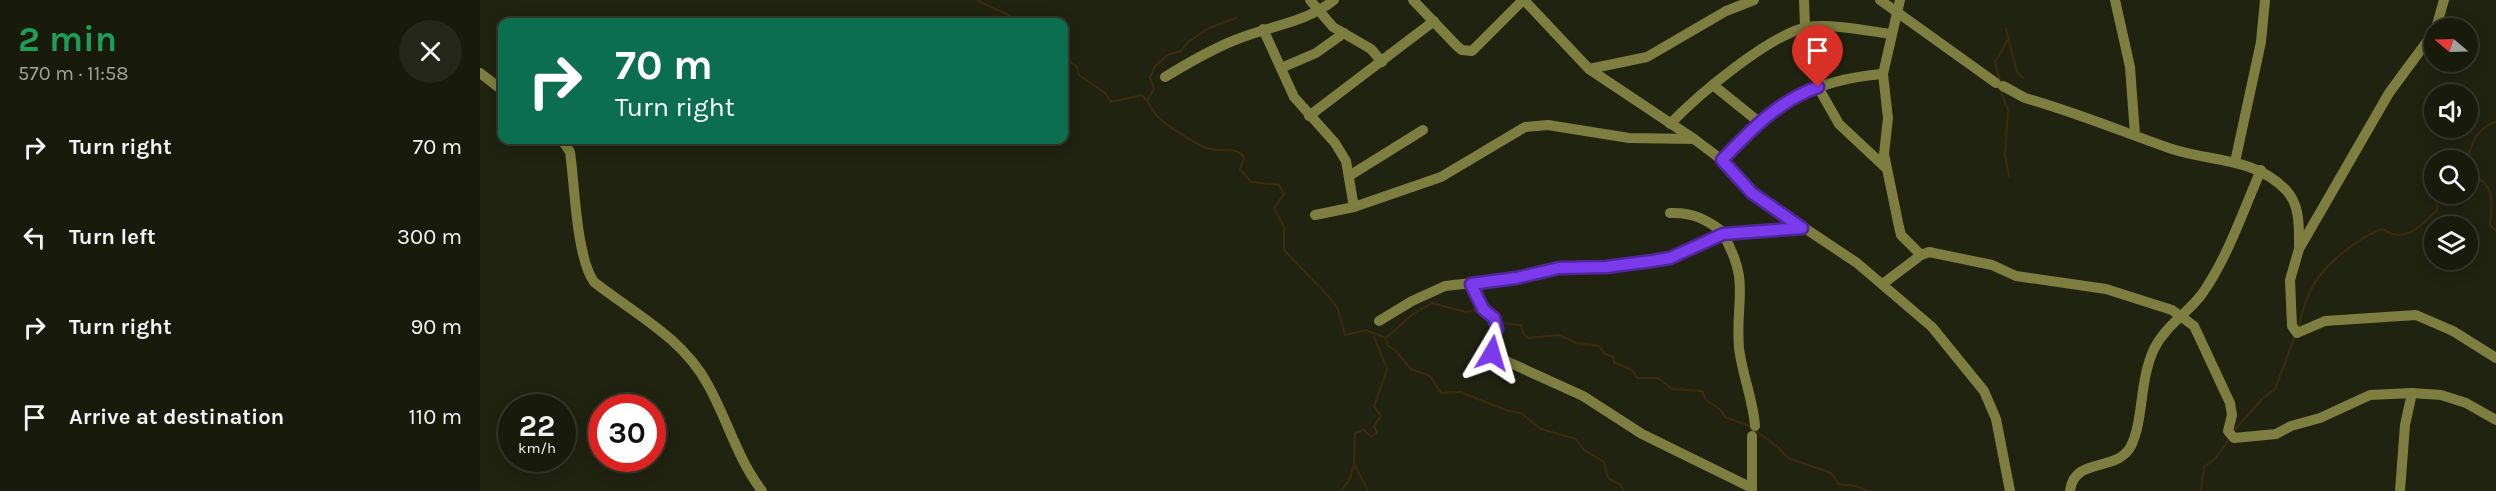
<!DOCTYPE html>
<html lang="en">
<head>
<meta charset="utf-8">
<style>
	:root { --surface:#181a0c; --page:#25271a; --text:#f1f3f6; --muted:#9fa19d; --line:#36382d }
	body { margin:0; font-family:Karla,sans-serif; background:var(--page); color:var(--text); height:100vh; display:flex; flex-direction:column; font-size:22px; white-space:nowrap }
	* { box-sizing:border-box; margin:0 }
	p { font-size:20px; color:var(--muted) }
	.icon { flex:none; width:33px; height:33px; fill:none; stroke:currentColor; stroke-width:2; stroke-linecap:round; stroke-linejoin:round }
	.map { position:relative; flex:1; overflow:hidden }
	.panel { display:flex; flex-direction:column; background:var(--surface); width:480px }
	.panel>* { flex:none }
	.hud { position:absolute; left:18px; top:18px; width:570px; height:126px; border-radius:12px; box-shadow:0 3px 15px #0003,0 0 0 2px var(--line); background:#0b6e4f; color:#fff; overflow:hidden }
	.needle { width:39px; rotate:289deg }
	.buttons { position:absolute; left:1944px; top:18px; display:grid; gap:12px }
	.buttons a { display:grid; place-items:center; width:54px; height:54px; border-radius:50%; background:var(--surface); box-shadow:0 3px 15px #0003,0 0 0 2px var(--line); font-size:30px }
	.speed { position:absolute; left:18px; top:394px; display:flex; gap:12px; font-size:30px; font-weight:700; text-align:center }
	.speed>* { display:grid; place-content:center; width:78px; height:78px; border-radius:50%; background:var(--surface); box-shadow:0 3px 15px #0003,0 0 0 2px var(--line); line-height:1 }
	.speed small { font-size:15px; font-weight:400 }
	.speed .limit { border:9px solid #d22; background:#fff; color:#111 }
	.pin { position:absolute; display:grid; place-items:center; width:51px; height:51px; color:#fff; margin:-62px -26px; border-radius:50% 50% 50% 0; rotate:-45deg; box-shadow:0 0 6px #0007 }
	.pin .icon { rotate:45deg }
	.me { position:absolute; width:66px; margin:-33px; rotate:7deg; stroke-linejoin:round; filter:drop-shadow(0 0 4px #0008) }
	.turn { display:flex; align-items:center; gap:21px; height:126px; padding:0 18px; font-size:27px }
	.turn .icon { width:78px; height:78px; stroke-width:2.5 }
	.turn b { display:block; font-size:42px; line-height:51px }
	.round { display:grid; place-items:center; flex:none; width:63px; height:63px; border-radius:32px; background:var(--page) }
	.overview { display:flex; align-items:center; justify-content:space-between; height:102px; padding:0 18px }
	h1 { font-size:36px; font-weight:700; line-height:45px; color:#1e9e55 }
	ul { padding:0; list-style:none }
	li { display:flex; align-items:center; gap:18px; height:90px; padding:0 18px }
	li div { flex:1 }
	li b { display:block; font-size:22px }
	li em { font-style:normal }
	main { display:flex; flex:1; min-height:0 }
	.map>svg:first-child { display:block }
</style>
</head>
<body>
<main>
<section class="panel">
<div class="overview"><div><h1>2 min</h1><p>570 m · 11:58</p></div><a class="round"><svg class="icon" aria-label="close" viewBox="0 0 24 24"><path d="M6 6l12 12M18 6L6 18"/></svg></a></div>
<ul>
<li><svg class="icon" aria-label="right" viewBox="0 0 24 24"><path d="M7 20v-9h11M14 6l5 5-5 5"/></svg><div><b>Turn right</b></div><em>70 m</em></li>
<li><svg class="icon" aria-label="left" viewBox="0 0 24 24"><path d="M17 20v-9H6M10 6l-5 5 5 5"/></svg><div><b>Turn left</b></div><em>300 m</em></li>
<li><svg class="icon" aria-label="right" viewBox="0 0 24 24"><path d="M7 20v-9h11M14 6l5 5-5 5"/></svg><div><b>Turn right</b></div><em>90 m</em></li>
<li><svg class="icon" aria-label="arrive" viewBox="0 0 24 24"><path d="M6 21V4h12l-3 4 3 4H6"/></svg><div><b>Arrive at destination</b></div><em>110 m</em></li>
</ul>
</section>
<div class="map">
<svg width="2016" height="491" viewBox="0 0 2016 491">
	<rect width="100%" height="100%" fill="#202310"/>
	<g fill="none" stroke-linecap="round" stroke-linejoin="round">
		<g stroke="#3e2b0e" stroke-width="2">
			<path d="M496 0 530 16 536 22"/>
			<path d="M1526 29 1537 72 1543 78"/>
			<path d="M584 57 597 67 599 75 625 93 631 102 662 95C669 102 672 111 679 118 687 126 715 143 726 148 738 153 759 145 764 158L760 169 771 182 799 185 804 194 794 208 804 227V250L850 298 858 309 865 335 886 330 906 338 933 314 952 303 986 312 994 310 1010 321"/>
			<path d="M1520 81 1515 62 1529 38"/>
			<path d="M1520 89 1528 110 1525 155 1529 176"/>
			<path d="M667 101 674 89 670 77 675 66 688 55 701 51 708 42 729 28 756 18"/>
			<path d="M1987 160C1993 140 1995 130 2016 122"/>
			<path d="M1988 175C1992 178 1996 177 2001 180 2016 192 2011 208 2010 225L2016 231"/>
			<path d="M1019 323 1041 325 1043 333 1048 338 1079 335 1096 343 1119 346 1125 354 1133 357 1134 362 1152 370 1157 378H1178L1192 389 1222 391 1226 400 1241 410 1245 417 1270 426"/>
			<path d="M1818 328C1827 289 1838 271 1870 247 1880 240 1891 232 1903 229 1924 245 1942 225 1957 210L1958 194"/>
			<path d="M906 338 907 345 916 351 931 369 950 376 961 393 980 392 1029 411 1041 413 1061 429 1096 439 1104 450 1124 462 1128 478 1141 485 1144 491"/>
			<path d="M1275 430 1299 448 1308 458 1351 473 1359 484 1375 486 1388 491"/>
			<path d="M1753 432 1782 399 1795 389 1815 336"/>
			<path d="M874 464 888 491"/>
			<path d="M861 491 870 479 874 464 875 433 884 430 891 437 897 433 894 426 901 416 894 406 907 369 894 336"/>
			<path d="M1721 491 1724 467 1736 458 1749 439"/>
		</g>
		<g stroke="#7d7e3f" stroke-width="10">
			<path d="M830 0 853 27 891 49 902 62"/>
			<path d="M933 0 977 46 982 50 992 51 1043 0"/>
			<path d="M1044 0 1109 69 1214 139 1242 160 1272 193 1377 263 1452 327 1504 391 1516 419 1530 491"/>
			<path d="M1324 0 1325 27"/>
			<path d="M1400 0 1516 83"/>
			<path d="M1420 0 1403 74 1408 118 1404 154 1419 227 1421 235 1441 255"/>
			<path d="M1635 0 1650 67 1655 135"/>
			<path d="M1956 28 1964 0"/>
			<path d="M783 29 814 97 855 143 866 161 874 207"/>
			<path d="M1954 32 1909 93 1819 249 1810 280 1812 326 1817 333 1845 321 1936 315 1973 331 2016 358"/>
			<path d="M801 68 836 53 864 33"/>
			<path d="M1109 69 1167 57 1246 11 1274 0"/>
			<path d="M0 73 22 90"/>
			<path d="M685 77C708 63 730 50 755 40 788 26 826 23 854 0"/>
			<path d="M1233 85 1279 122"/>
			<path d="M1523 86 1545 98C1595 112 1643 132 1692 149 1731 162 1774 157 1806 190 1820 205 1819 226 1819 245"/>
			<path d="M1338 87 1359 124 1406 168"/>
			<path d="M829 116 954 21"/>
			<path d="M1190 124C1218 95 1290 34 1328 27 1348 23 1389 31 1411 34"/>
			<path d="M82 140 90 152C95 186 96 256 114 282 155 314 203 338 228 385 248 421 257 458 282 491"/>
			<path d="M1242 160C1293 106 1327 80 1403 74"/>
			<path d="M1755 162 1781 42 1785 0"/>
			<path d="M869 176 943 130"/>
			<path d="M1190 213C1214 212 1227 220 1246 234"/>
			<path d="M835 215 874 207 961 177 1045 127 1068 125 1149 138 1214 139"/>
			<path d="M1243 234C1271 283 1255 299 1259 348 1262 374 1273 399 1275 426"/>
			<path d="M991 283 1003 309 1014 318 1017 329 1011 344 1015 356 1103 396 1162 434 1272 488"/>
			<path d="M1404 283 1441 255 1449 252 1512 265 1536 276 1626 289 1692 310 1714 326 1750 403 1752 415 1748 431 1754 438 1796 434 1811 426 1840 418 1890 395 1932 393 1961 395 1986 403 2016 420"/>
			<path d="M899 321 932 301 965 286 1036 278 1079 268 1126 267 1172 261 1190 258 1243 234 1322 228"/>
			<path d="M1272 491V436"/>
			<path d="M1590 491C1594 456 1637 473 1651 446 1664 419 1659 381 1674 349 1685 326 1708 313 1722 294 1748 257 1763 211 1781 170"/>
			<path d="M1920 491 1925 425 1932 393"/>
		</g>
	</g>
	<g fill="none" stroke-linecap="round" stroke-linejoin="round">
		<g stroke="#51269a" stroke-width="15">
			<path id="route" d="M1012 353 1011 344 1017 329 1014 318 1003 309 991 284 1036 278 1079 268 1126 267 1172 261 1190 258 1243 234 1322 228 1272 193 1242 160C1271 130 1298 101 1338 87"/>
		</g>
		<use href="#route" stroke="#7c3aed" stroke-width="10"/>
	</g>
</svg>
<div class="buttons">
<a><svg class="needle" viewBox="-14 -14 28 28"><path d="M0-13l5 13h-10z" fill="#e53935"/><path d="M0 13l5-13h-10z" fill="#9fa19d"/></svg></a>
<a><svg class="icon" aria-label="sound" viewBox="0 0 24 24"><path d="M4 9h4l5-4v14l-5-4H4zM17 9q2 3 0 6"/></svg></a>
<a><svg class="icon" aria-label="search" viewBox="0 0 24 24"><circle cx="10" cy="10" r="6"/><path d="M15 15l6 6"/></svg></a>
<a><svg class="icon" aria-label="layers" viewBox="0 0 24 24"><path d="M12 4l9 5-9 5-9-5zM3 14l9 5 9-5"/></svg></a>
</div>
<div class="speed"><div>22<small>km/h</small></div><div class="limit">30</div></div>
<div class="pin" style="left:1338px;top:87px;background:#d93025"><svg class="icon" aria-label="arrive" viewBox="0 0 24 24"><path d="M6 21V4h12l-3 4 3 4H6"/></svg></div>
<svg class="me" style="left:1012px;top:353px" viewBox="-20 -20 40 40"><path d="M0-17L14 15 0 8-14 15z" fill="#7c3aed" stroke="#fff" stroke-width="4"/></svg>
<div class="hud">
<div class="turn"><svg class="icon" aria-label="right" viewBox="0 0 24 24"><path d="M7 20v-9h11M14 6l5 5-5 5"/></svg><div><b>70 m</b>Turn right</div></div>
</div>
</div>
</main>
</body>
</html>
